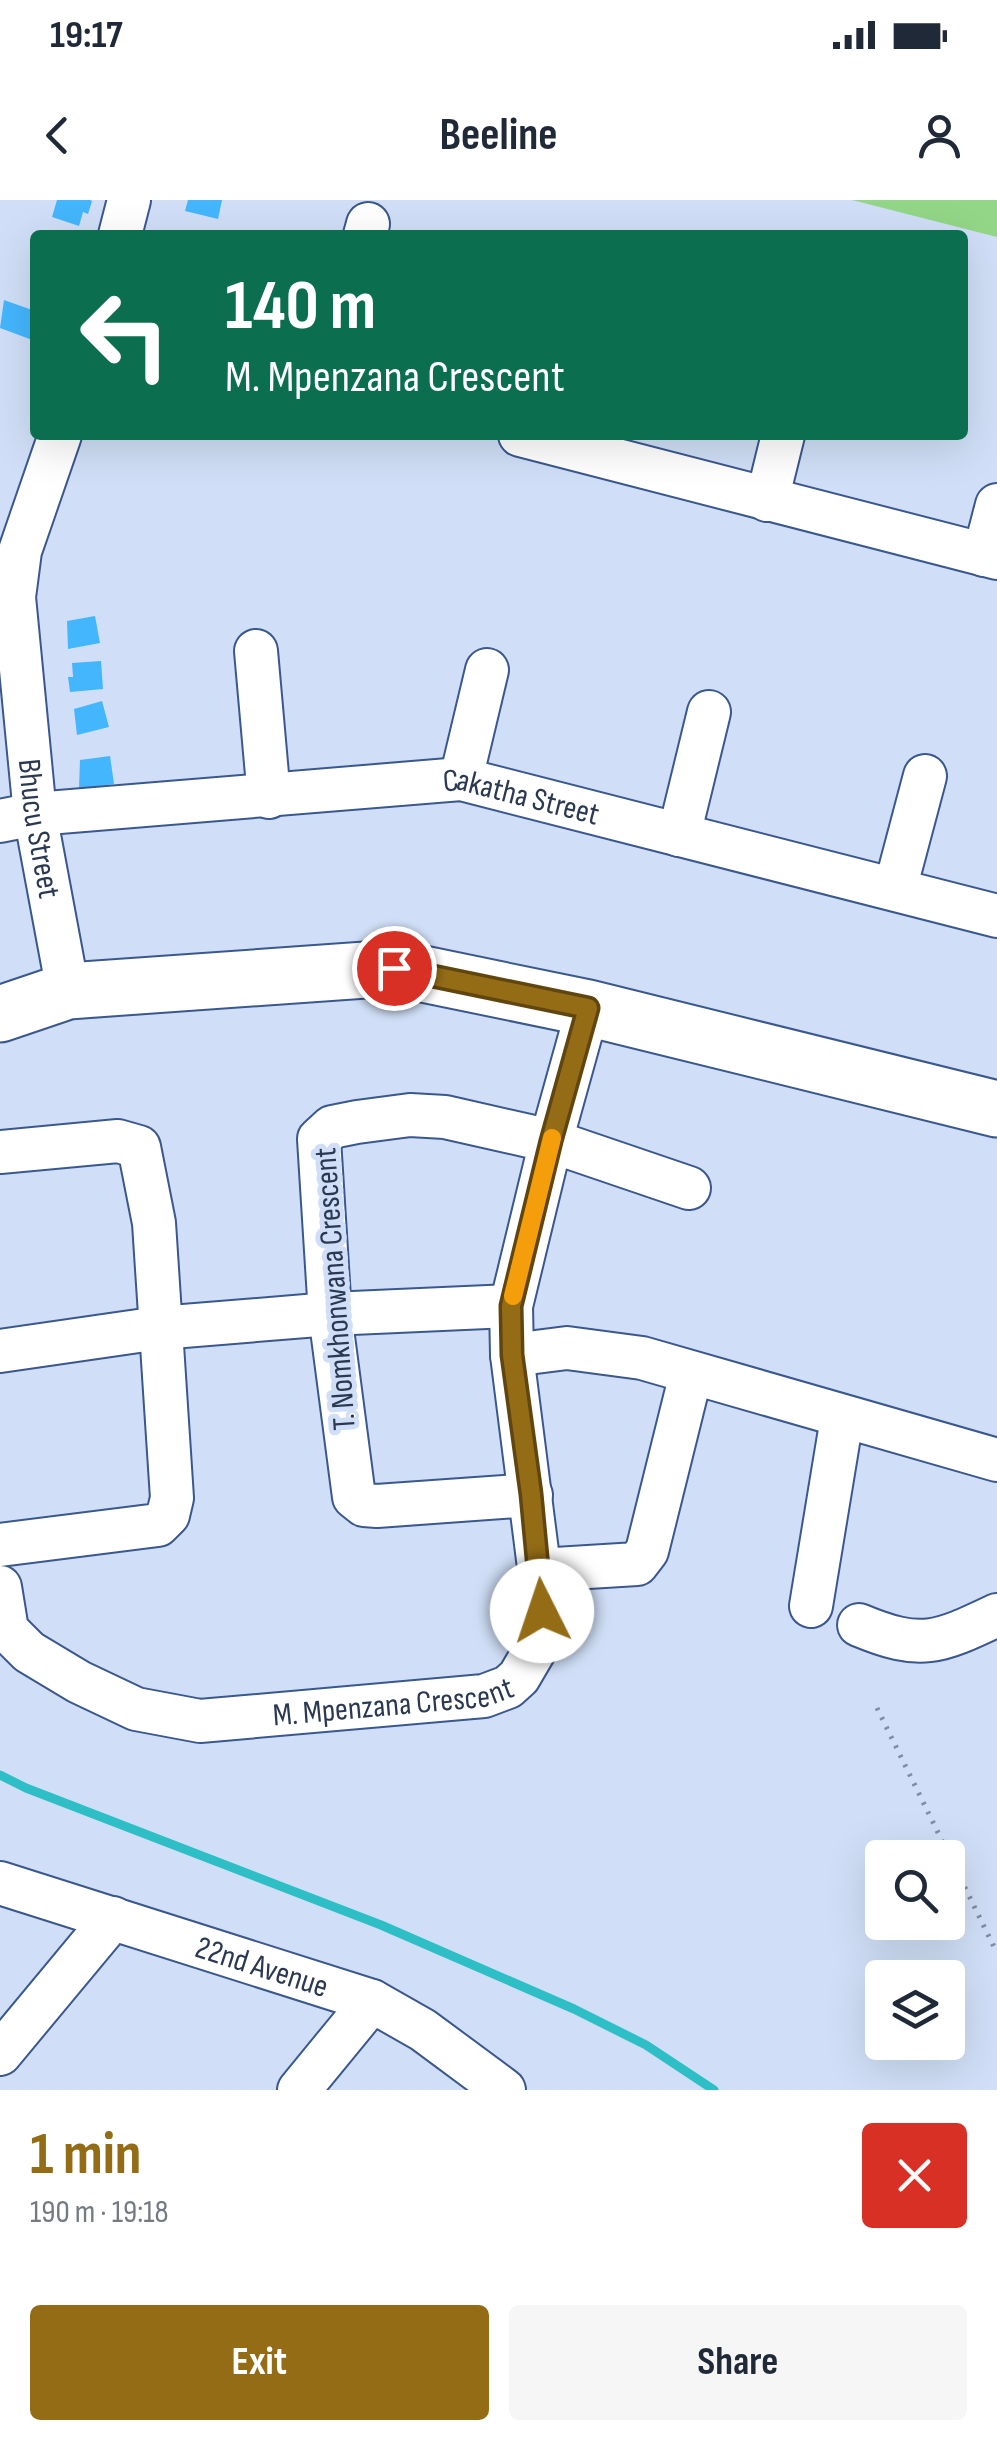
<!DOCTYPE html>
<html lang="en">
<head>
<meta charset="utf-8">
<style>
	:root { --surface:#fff; --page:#f6f6f7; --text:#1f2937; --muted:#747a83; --accent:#946c16 }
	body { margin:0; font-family:"Sofia Sans Condensed",sans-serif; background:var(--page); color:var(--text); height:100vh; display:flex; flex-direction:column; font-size:38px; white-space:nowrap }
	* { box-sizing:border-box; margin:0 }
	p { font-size:32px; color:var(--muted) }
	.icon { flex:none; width:55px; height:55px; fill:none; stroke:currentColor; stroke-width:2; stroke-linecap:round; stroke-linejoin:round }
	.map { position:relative; height:1890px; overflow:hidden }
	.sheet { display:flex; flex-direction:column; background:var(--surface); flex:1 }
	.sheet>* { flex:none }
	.hud { position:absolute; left:30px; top:30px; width:938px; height:210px; border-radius:10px; box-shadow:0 10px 40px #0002; background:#0b6e4f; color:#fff; overflow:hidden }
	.fabs { position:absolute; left:865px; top:1640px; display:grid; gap:20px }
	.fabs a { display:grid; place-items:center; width:100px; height:100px; border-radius:10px; background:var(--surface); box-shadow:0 10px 40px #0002; font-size:50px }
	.pin { position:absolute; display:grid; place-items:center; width:85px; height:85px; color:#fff; margin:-42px; border:5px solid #fff; border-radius:50%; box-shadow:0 2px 10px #0007 }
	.me { position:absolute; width:110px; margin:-55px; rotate:356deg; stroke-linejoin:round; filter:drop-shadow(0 0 8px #0008) }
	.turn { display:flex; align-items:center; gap:35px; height:210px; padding:0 30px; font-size:45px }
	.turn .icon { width:130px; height:130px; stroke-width:2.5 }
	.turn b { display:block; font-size:70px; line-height:85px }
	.round { display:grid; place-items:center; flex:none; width:105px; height:105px; border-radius:10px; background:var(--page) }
	.headline { display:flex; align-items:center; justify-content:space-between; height:170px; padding:0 30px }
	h1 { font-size:60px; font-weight:700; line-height:75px; color:var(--accent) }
	.primary-button { display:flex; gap:20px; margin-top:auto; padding:20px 30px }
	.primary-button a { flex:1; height:115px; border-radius:10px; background:var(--accent); color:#fff; font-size:40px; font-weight:700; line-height:115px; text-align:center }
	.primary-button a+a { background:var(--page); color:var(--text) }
	.status { display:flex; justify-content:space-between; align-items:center; height:70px; padding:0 50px; background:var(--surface); direction:ltr }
	.status svg { height:28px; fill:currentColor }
	header { display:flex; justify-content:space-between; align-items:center; height:130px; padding:0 30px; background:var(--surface); font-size:45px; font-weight:700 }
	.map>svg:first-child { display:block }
</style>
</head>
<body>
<div class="status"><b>19:17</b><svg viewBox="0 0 49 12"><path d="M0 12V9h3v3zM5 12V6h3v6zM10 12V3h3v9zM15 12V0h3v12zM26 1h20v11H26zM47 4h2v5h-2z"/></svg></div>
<header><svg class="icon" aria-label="back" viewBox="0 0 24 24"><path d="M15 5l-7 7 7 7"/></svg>Beeline<svg class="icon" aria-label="person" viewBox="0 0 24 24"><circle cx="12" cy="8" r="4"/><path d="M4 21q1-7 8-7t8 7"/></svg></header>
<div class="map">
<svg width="997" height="1890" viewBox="0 0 997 1890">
	<rect width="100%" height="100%" fill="#d0dff7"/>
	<path fill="#93d687" d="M852 0H997V37Z"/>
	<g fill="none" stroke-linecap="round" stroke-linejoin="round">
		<path stroke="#2dbec6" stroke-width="9" d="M0 1575 26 1588 381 1725 574 1809 646 1845 714 1890"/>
	</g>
	<g fill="#44b6fd">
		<path d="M57 0H90L92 1 88 14 83 12 79 26 52 17Z"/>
		<path d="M188 0H222L218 19 185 11Z"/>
		<path d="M4 100 35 111V141L0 128Z"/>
		<path d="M95 416 100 443 68 449 67 421Z"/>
		<path d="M101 461 103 489 70 492 68 477H73L72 463Z"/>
		<path d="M102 501 109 527 77 535 74 509Z"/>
		<path d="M110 556 114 584 79 589 80 560Z"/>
	</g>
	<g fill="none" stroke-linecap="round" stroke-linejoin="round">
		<g stroke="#3a588d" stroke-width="46">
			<g id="minor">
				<path d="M120 35 129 0"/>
				<path d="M365 35 368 24"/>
				<path id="s1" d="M60 235 20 351 14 397 35 614 68 791"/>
				<path d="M520 235 997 358"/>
				<path d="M767 300 783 235"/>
				<path d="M984 355 997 305"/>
				<path d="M256 451 269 597"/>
				<path d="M461 579 487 470"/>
				<path id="s2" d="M0 621 35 614 461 579 997 716"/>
				<path d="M679 635 709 512"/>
				<path d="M895 689 925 576"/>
				<path d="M0 952 118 941 139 947 154 1023 172 1298 168 1315 158 1325 0 1345"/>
				<path d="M0 1151 159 1128 330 1114 511 1106"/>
				<path d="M512 1155 567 1148 642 1158 997 1260"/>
				<path d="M531 1295 377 1306 364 1305 354 1297 330 1114 319 939 332 927 357 922 410 915 445 917 551 941 689 988"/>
				<path d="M539 1370 637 1364 647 1351 691 1174"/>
				<path id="s3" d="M0 1387 7 1430 29 1452 79 1482 136 1509 200 1521 484 1496 508 1487 519 1477 536 1448 541 1429V1383L512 1155 511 1106 551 941 588 808"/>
				<path d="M811 1406 842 1218"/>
				<path d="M859 1425C921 1451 938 1443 997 1415"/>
				<path id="s4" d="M0 1683 372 1801 423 1830 504 1890"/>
				<path d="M0 1854 113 1718"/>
				<path d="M299 1890 372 1801"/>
			</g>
		</g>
		<g stroke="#3a588d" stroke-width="59">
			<path id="major" d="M0 814 68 791 394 768 588 808 997 909"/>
		</g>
		<path stroke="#7e8da5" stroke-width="5" stroke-dasharray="2.5 8" stroke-linecap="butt" d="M877 1508 997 1753"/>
		<use href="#minor" stroke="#fff" stroke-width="42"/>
		<use href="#major" stroke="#fff" stroke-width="55"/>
	</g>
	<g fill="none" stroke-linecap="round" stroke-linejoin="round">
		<g stroke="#60460e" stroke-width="25">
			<path id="route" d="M394 768 588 808 551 941 511 1106 512 1155 531 1294 542 1411"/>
		</g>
		<use href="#route" stroke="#946c16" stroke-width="18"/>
		<path stroke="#f59e0b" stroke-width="18" d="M513 1096 552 938"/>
	</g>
	<g text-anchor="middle" stroke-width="10" stroke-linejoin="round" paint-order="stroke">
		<g font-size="32" fill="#2a3951" stroke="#d0dff7">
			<text dy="11" stroke="none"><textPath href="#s2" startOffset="525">Cakatha Street</textPath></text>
			<text dy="11" stroke="none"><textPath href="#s1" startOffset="402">Bhucu Street</textPath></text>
			<text transform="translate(334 1089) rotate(-94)" y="11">T. Nomkhonwana Crescent</text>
			<text dy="11" stroke="none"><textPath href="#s3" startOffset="455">M. Mpenzana Crescent</textPath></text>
			<text dy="11" stroke="none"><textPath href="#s4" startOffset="275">22nd Avenue</textPath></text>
		</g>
	</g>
</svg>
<div class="fabs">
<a><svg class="icon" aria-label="search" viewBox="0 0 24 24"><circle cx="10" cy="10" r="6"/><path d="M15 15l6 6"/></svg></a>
<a><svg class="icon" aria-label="layers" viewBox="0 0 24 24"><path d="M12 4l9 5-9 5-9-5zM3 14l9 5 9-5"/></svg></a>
</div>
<div class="pin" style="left:394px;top:768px;background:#d93025"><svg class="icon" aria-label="arrive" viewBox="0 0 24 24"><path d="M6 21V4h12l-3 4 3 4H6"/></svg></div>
<svg class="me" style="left:542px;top:1411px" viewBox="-20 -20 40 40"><circle r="19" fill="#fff"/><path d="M0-13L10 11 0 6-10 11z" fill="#946c16"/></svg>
<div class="hud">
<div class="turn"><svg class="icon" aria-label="left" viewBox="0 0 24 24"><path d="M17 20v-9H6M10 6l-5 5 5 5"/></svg><div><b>140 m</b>M. Mpenzana Crescent</div></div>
</div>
</div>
<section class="sheet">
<div class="headline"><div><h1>1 min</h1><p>190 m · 19:18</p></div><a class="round" style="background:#d93025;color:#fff"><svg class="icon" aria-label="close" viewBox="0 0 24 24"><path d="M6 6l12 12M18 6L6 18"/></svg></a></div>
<div class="primary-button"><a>Exit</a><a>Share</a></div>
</section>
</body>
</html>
